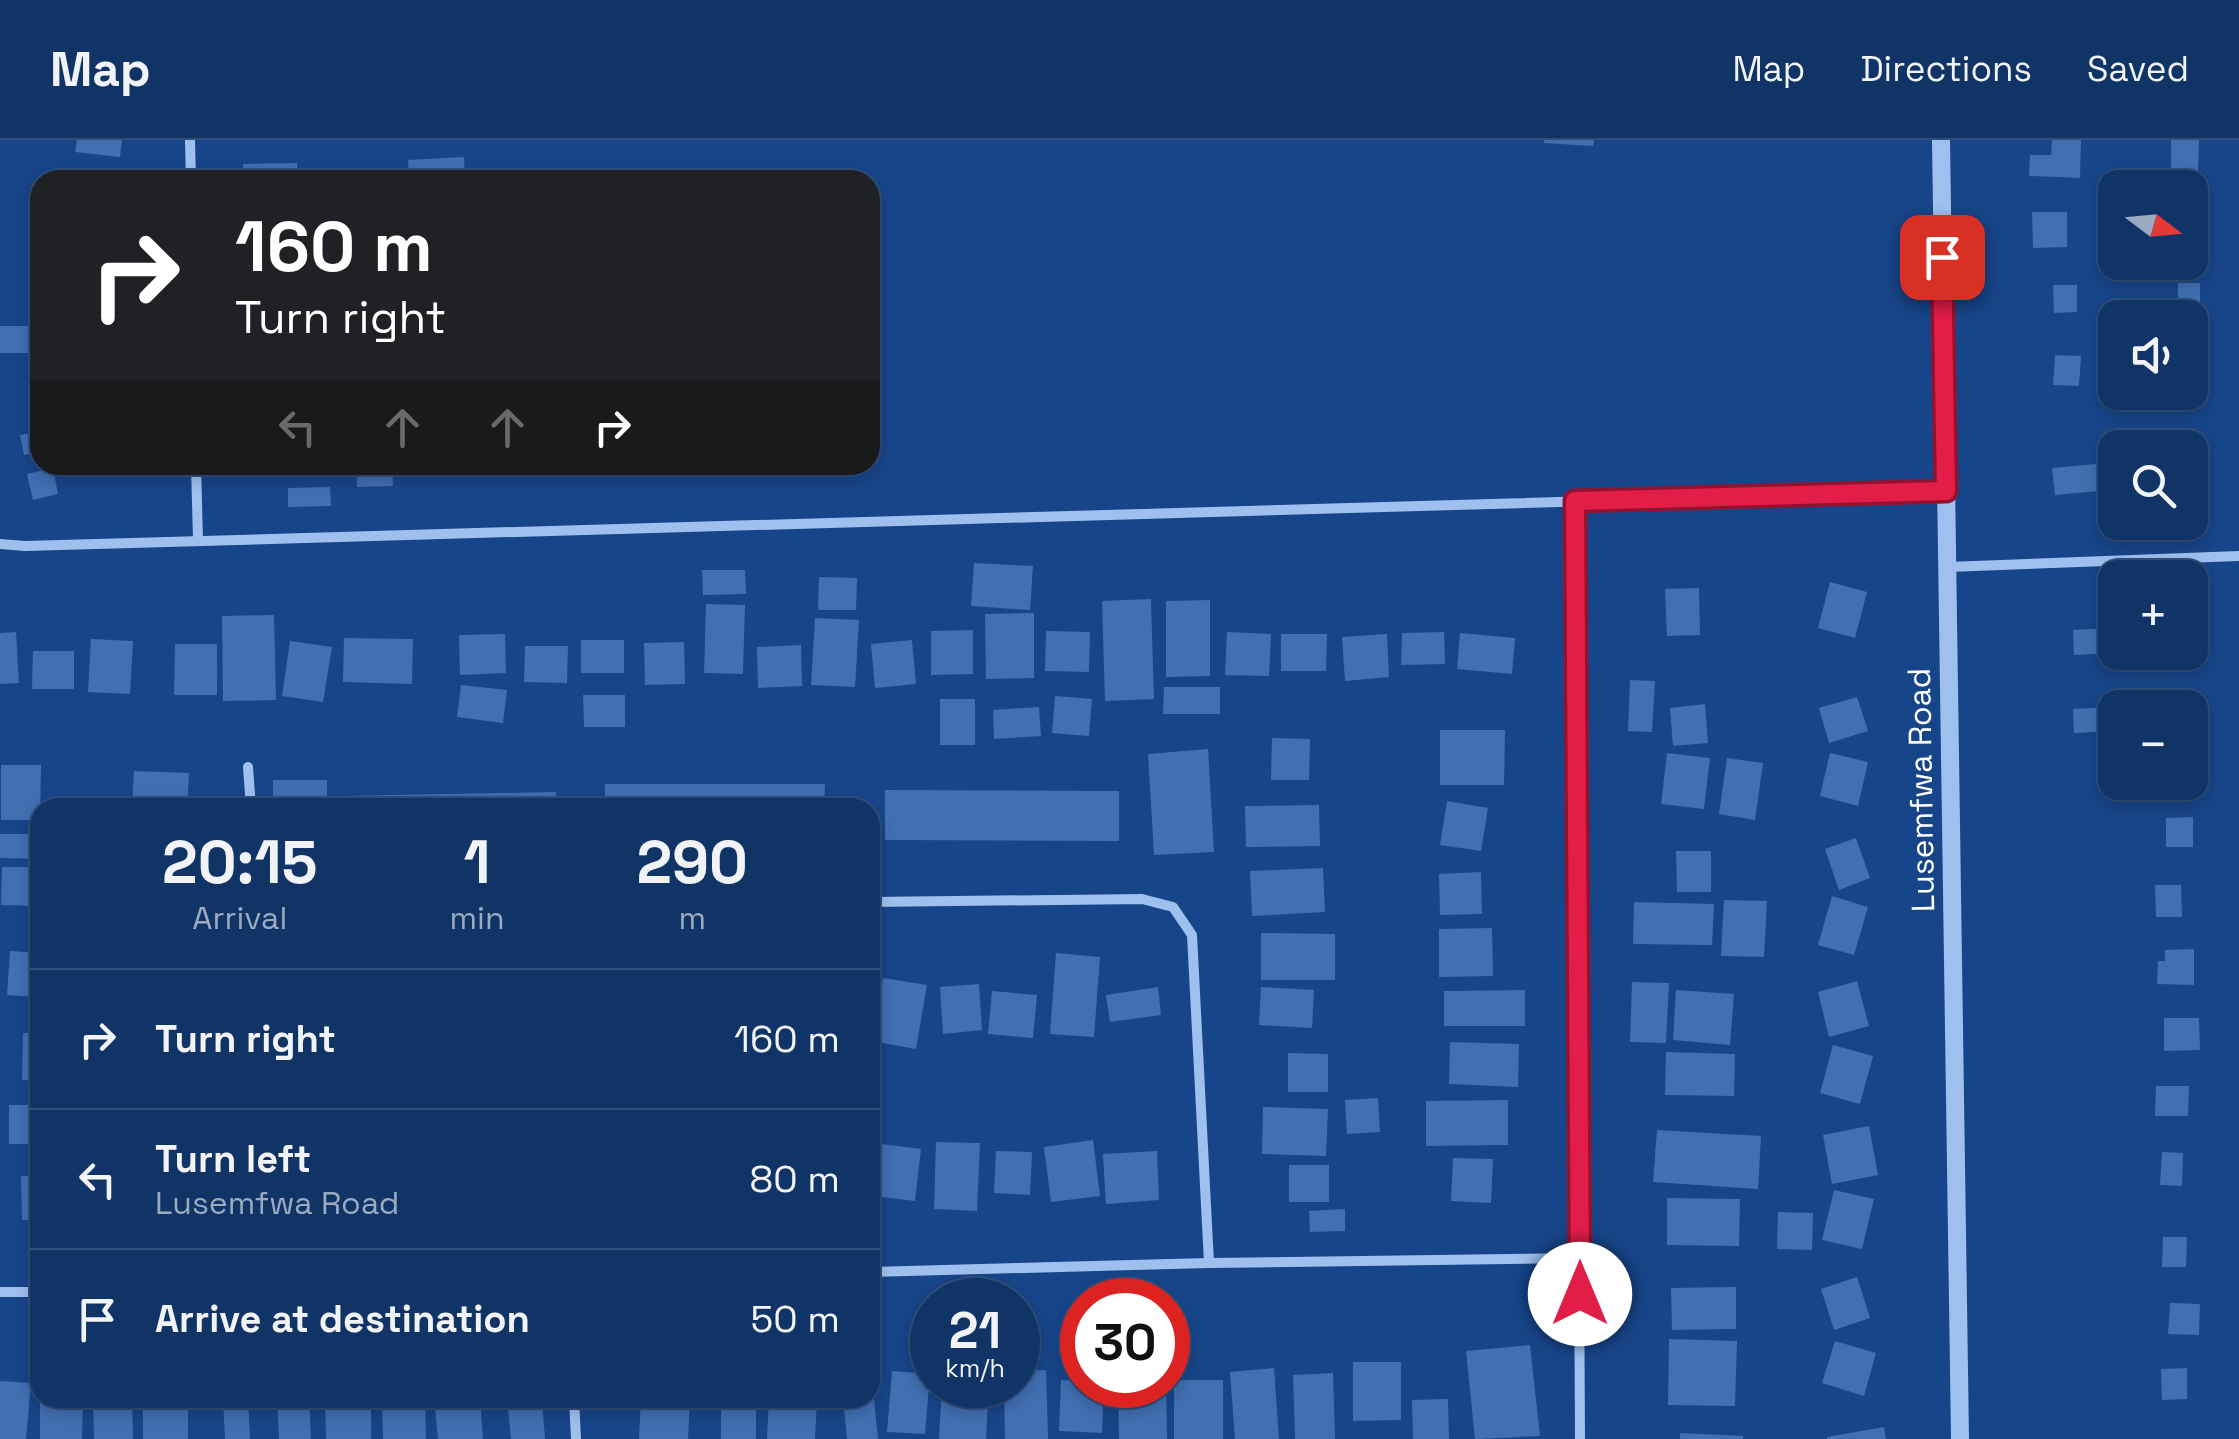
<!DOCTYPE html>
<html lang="en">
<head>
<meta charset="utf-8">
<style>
	:root { --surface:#113467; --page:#1e3f70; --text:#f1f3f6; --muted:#9caac0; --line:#304f7b }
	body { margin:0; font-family:"Space Grotesk",sans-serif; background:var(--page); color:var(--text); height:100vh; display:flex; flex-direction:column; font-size:38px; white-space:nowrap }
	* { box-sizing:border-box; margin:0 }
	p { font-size:32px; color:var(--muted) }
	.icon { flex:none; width:55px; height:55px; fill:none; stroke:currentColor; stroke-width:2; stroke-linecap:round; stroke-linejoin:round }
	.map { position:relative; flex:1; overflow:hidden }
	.sheet { position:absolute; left:30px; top:658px; width:850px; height:610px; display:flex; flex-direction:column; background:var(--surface); border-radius:30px; box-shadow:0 5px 15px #0003,0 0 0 2px var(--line) }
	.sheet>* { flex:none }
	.top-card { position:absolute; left:30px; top:30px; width:850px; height:305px; border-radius:30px; box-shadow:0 5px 15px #0003,0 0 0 2px var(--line); background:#202124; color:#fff; overflow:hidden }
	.needle { width:65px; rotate:106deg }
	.buttons { position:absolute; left:2098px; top:30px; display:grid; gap:20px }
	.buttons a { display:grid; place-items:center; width:110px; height:110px; border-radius:20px; background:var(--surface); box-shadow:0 5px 15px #0003,0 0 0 2px var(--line); font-size:50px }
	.speed { position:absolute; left:910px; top:1138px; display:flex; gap:20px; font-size:50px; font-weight:700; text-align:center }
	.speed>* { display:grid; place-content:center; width:130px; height:130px; border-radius:50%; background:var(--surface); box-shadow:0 5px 15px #0003,0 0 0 2px var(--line); line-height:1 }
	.speed small { font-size:25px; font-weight:400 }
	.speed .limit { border:15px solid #d22; background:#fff; color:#111 }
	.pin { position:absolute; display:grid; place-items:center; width:85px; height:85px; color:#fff; margin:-42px; border-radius:20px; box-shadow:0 5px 15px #0006 }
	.me { position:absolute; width:110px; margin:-55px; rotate:0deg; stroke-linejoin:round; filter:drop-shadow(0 0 8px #0008) }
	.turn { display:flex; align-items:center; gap:35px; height:210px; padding:0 40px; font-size:45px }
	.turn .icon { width:130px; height:130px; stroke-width:2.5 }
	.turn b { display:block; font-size:70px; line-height:85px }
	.lanes { display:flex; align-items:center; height:95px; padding:0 40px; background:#0003; justify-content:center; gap:50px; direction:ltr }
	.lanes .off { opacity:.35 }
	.eta { display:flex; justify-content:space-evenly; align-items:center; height:170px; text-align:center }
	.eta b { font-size:60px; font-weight:800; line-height:70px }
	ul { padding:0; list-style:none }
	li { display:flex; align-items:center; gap:30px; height:140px; padding:0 40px; border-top:2px solid var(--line) }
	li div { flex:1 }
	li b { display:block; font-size:38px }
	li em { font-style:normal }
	header { display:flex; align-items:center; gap:60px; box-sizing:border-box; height:140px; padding:0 50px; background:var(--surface); border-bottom:2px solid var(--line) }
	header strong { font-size:48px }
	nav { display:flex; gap:55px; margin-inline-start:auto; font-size:35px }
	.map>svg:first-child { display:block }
</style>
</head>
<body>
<header>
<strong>Map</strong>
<nav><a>Map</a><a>Directions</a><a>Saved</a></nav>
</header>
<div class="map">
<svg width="2239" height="1299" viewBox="0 0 2239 1299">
	<rect width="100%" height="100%" fill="#174589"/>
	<g fill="#406fb2">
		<path d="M77 0H122L120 17 75 12Z"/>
		<path d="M1544 0H1594L1593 6 1544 3Z"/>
		<path d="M2052 0H2081L2080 38 2029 36 2030 15H2051Z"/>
		<path d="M2171 0H2199L2198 31 2171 30Z"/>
		<path d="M464 17 465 40H409L408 20Z"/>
		<path d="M297 23V40H244L243 24Z"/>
		<path d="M2199 71 2201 103H2190V72Z"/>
		<path d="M2032 72H2067V107L2033 108Z"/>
		<rect x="2178" y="143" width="22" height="30"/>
		<path d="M2053 145H2077V172L2054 173Z"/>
		<rect x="0" y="186" width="40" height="27"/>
		<path d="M2055 215 2081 216 2079 246 2053 245Z"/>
		<path d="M40 292V312L24 315 20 295Z"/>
		<path d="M2096 324 2099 351 2055 355 2052 328Z"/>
		<path d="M263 325H326V332L263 334Z"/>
		<path d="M357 325H392L393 346 357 347Z"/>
		<path d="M53 328 58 354 33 360 27 334Z"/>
		<path d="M330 347 331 366 288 367V348Z"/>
		<path d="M974 423 1033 426 1030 470 971 466Z"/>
		<path d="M702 430H745L746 454 703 455Z"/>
		<path d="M819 437 857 438 856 470H818Z"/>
		<path d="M1830 442 1867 452 1855 498 1818 488Z"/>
		<path d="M1699 448 1700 495 1667 496 1665 449Z"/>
		<path d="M1151 459 1154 559 1105 561 1102 461Z"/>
		<path d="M1210 460V536L1166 537V461Z"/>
		<path d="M706 464 745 465 743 534 704 533Z"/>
		<path d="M1034 473V538L986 539 985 474Z"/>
		<path d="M274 475 276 560 223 561 222 476Z"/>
		<path d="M815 478 859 480 855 547 811 545Z"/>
		<path d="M2114 488 2115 513 2074 515 2073 490Z"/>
		<path d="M973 490V534L931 535V491Z"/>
		<path d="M1046 491 1090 492 1089 532 1045 531Z"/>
		<path d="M16 492 19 543 0 544V493Z"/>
		<path d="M1227 492 1271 494 1269 536 1225 535Z"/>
		<path d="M1444 492 1445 524 1401 525 1402 493Z"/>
		<path d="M1460 493 1515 498 1512 534 1457 529Z"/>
		<path d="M505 494 506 533 460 535 459 495Z"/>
		<path d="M1281 494H1327L1326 531H1281Z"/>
		<path d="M1387 494 1389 537 1345 541 1342 497Z"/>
		<path d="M344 498 413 499 412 544 343 542Z"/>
		<path d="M91 499 133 501 130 554 88 552Z"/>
		<rect x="581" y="500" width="43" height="33"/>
		<path d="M912 500 916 544 875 548 871 504Z"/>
		<path d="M290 501 332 507 323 562 282 556Z"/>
		<path d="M684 502 685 544 645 545 644 503Z"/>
		<path d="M175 504H217V555H174Z"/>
		<path d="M801 505 802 546 758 548 757 507Z"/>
		<path d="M525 506H568L567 543 524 542Z"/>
		<path d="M33 511H74V549H32Z"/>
		<path d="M2139 512H2161V520L2139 521Z"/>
		<path d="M1630 540 1655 541 1652 592 1628 591Z"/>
		<path d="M461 545 507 550 503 583 457 577Z"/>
		<path d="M1164 547H1220V574H1163Z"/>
		<path d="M583 555H625V587H584Z"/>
		<path d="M1055 556 1092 559 1089 596 1052 593Z"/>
		<path d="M1857 557 1868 591 1829 603 1819 568Z"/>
		<rect x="940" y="559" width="35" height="46"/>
		<path d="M1705 564 1708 603 1673 606 1670 568Z"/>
		<path d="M1039 567 1041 596 994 599 993 570Z"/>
		<path d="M2115 567V591L2074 593 2073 569Z"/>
		<path d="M1440 590H1505L1504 645H1440Z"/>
		<path d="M1272 598 1310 599 1309 640H1271Z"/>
		<path d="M1208 609 1214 712 1154 715 1148 614Z"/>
		<path d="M1667 613 1710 618 1704 669 1661 664Z"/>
		<path d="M1830 613 1868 622 1858 666 1820 656Z"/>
		<path d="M1727 618 1763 623 1755 680 1719 674Z"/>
		<path d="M1 625H41L40 680H1Z"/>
		<path d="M134 631 189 633 187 668H132Z"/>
		<rect x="273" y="640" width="54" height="28"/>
		<path d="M605 644H825L824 668H605Z"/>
		<path d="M885 650 1119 651V701L885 700Z"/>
		<path d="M556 652V668H341V656Z"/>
		<path d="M1447 661 1488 668 1481 711 1440 705Z"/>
		<path d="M1319 665 1320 706 1246 707 1245 666Z"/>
		<path d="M2193 677V707H2166V678Z"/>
		<path d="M0 694H40V719L0 718Z"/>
		<path d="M1856 698 1870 738 1839 750 1825 709Z"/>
		<path d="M1676 711H1711V752H1677Z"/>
		<path d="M2 727H40L39 766 1 765Z"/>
		<path d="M1323 728 1325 772 1252 776 1250 731Z"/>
		<path d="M1481 732 1482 774 1440 775 1439 734Z"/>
		<path d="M2155 745H2181L2182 777H2156Z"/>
		<path d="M1832 756 1868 767 1854 815 1818 805Z"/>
		<path d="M1724 760 1767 761 1764 817 1721 816Z"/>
		<path d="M1634 762 1714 764 1712 805 1633 804Z"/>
		<path d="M1492 788 1493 836 1439 837V789Z"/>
		<path d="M1261 793 1335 794V840H1261Z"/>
		<path d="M2194 809V845L2157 844 2158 821H2165V810Z"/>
		<path d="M10 811 40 813 36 857 7 855Z"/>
		<path d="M1056 813 1100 817 1094 897 1050 894Z"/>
		<path d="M883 838 927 845 916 909 872 901Z"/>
		<path d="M1857 841 1869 886 1829 897 1818 852Z"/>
		<path d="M1632 842 1669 843 1666 903 1630 902Z"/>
		<path d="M979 844 982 890 943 894 940 847Z"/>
		<path d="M1158 847 1161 875 1110 882 1106 855Z"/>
		<path d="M1261 847 1314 850 1312 888 1259 885Z"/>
		<path d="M1525 850V886H1444V851Z"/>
		<path d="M1676 850 1734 854 1730 905 1673 900Z"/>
		<path d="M992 851 1037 855 1033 898 988 894Z"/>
		<path d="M2164 878H2199L2200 910 2164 911Z"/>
		<path d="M23 893H40V941L22 940Z"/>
		<path d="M1450 902 1519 904 1518 947 1449 944Z"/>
		<path d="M1833 905 1873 916 1860 964 1820 953Z"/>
		<path d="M1666 912 1735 914 1734 956 1665 955Z"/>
		<path d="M1288 913 1328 914V952H1288Z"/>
		<path d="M2156 946H2189L2188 976H2155Z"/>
		<path d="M1378 958 1380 992 1347 994 1345 960Z"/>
		<path d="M1508 960V1005L1426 1006V961Z"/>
		<rect x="9" y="965" width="31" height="39"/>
		<path d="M1263 967 1328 969 1326 1016 1262 1014Z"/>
		<path d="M1869 986 1878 1035 1832 1044 1823 995Z"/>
		<path d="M1657 990 1761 996 1758 1049 1653 1042Z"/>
		<path d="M1093 1000 1100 1056 1051 1062 1044 1007Z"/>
		<path d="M936 1002 980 1003 977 1071 934 1069Z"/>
		<path d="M881 1004 921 1009 915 1061 874 1056Z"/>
		<path d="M996 1011 1032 1012 1030 1055 994 1053Z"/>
		<path d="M1157 1011 1159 1060 1106 1064 1103 1014Z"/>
		<path d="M2162 1012 2183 1013 2182 1046 2160 1045Z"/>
		<path d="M1453 1018 1493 1019 1491 1063 1451 1061Z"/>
		<rect x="1289" y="1025" width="40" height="37"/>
		<path d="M21 1036H40V1080H22Z"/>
		<path d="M1834 1050 1874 1059 1862 1109 1822 1100Z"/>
		<path d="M1667 1058 1740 1059 1739 1106 1667 1105Z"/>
		<path d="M1345 1069V1091L1310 1092 1309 1071Z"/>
		<path d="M1778 1072 1813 1073 1812 1110 1777 1109Z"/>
		<path d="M2163 1097H2187L2186 1127H2162Z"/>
		<path d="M1857 1137 1870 1178 1834 1190 1821 1149Z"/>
		<path d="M1736 1147V1189L1672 1190 1671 1148Z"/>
		<path d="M2170 1163 2200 1164 2199 1195 2168 1194Z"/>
		<path d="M1669 1199 1737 1201 1735 1266 1668 1265Z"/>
		<path d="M1835 1201 1876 1213 1864 1256 1822 1243Z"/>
		<path d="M1530 1205 1540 1296 1475 1299 1466 1211Z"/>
		<path d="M1353 1222H1401V1280L1353 1281Z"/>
		<path d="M1274 1228 1279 1299H1235L1230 1232Z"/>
		<path d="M2187 1228V1259L2162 1260 2161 1229Z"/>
		<path d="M1046 1230 1048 1299H1005L1004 1245H1018V1231Z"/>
		<path d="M892 1231 930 1234 925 1294 887 1292Z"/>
		<path d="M1333 1233 1335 1299H1295L1293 1235Z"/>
		<path d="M1061 1240 1082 1241V1245H1104L1102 1293 1059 1291Z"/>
		<rect x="1174" y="1240" width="49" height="59"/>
		<path d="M0 1241 31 1243 26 1299H0Z"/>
		<path d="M942 1245H989L986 1299H939Z"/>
		<path d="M1118 1245H1166L1167 1299H1119Z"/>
		<path d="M873 1249 878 1299H847L843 1258H870V1250Z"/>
		<path d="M40 1258H83L82 1299H40Z"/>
		<path d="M93 1258H132L133 1299H94Z"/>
		<rect x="143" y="1258" width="45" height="41"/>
		<path d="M223 1258H248L250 1299H225Z"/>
		<path d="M277 1258H309L311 1299H279Z"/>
		<path d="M325 1258H371V1299H326Z"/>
		<path d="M382 1258H425L426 1299H383Z"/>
		<path d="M434 1258H480L483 1299H438Z"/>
		<path d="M507 1258H542L545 1299H511Z"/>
		<path d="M641 1258H690L688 1299H639Z"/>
		<rect x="721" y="1258" width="35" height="41"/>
		<path d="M769 1258H817L815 1299H767Z"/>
		<path d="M1448 1259 1449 1299H1413L1412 1260Z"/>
		<path d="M1884 1287 1886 1299H1827V1297Z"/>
		<path d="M1680 1293 1743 1296V1299H1680Z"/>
	</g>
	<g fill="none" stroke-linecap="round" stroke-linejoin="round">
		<g stroke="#9fc0ee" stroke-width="10">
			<path d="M190 0 191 40"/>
			<path d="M196 325 198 400"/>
			<path d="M1575 361 1580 1299"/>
			<path d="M0 404 25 406 1946 351"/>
			<path d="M1948 427 2239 416"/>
			<path d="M248 627 251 668"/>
			<path d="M870 762 1142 759 1173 767 1192 795 1209 1123"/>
			<path d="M870 1132 1209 1123 1579 1118"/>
			<path d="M0 1152H40"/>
			<path d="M574 1258 576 1299"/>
		</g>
		<path stroke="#9fc0ee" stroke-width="18" d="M1941 0 1960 1299"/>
	</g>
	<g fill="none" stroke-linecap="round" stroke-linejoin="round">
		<g stroke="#92132f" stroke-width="25">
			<path id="route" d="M1580 1154 1575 361 1946 351 1942 117"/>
		</g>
		<use href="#route" stroke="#e11d48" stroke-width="18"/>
	</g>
	<g text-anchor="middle" stroke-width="10" stroke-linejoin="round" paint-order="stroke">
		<g font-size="32" fill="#fff" stroke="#174589">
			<text transform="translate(1921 650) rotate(-91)" y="11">Lusemfwa Road</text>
		</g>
	</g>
</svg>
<div class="buttons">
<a><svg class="needle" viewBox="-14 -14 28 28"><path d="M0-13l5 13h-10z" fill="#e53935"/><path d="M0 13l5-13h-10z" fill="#9caac0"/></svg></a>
<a><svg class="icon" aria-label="sound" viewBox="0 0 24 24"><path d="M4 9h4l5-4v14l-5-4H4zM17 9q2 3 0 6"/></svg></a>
<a><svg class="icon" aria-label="search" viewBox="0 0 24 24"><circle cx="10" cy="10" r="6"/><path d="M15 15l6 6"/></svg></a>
<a>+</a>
<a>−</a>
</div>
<div class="speed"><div>21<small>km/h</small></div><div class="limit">30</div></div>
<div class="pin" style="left:1942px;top:117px;background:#d93025"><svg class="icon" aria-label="arrive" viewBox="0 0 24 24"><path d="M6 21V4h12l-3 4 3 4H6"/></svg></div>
<svg class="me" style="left:1580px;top:1154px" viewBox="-20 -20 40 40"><circle r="19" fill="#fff"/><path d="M0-13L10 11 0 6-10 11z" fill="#e11d48"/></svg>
<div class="top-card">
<div class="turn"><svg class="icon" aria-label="right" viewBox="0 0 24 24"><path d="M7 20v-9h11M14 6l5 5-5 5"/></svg><div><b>160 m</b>Turn right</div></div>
<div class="lanes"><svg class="icon off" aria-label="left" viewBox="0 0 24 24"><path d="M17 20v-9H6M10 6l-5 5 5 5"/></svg><svg class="icon off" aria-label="ahead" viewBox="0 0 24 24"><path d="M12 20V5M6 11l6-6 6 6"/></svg><svg class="icon off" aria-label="ahead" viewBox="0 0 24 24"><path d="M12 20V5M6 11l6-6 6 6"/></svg><svg class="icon" aria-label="right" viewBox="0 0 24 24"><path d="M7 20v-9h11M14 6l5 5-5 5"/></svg></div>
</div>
<section class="sheet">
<div class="eta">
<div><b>20:15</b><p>Arrival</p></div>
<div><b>1</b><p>min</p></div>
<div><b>290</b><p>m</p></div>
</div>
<ul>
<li><svg class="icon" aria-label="right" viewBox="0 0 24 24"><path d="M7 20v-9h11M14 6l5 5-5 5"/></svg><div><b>Turn right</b></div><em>160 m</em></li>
<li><svg class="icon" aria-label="left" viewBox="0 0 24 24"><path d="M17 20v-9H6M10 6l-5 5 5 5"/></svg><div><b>Turn left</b><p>Lusemfwa Road</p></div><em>80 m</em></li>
<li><svg class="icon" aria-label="arrive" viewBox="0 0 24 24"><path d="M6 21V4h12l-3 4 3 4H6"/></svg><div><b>Arrive at destination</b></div><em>50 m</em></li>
</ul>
</section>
</div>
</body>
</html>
